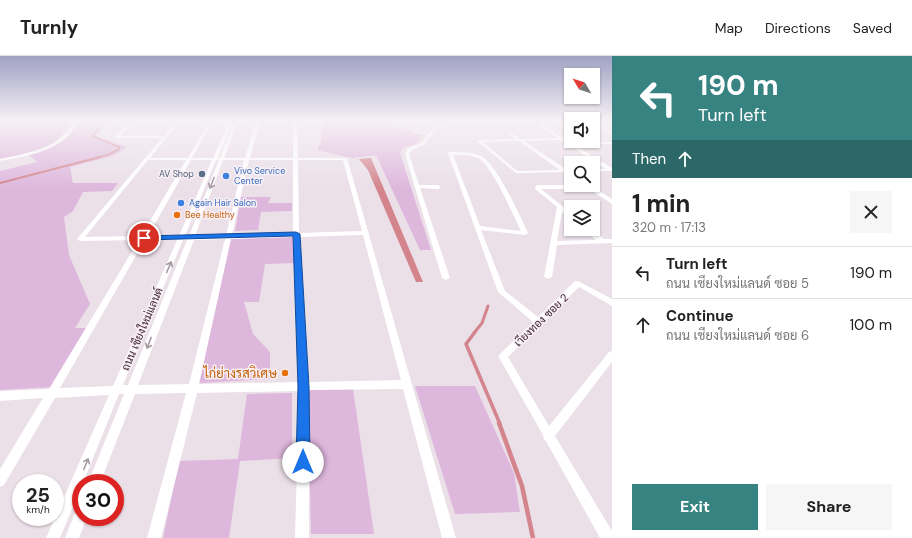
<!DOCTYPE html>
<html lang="en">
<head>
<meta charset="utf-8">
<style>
	:root { --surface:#fff; --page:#f6f6f6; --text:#222; --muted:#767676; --line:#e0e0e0; --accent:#378382 }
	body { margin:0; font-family:"DM Sans",Sarabun,sans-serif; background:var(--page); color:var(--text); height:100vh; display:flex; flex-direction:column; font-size:15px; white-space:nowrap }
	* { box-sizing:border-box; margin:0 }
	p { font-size:13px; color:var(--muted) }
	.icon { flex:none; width:22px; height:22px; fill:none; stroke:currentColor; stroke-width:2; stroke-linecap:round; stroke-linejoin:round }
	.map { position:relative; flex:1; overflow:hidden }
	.sheet { display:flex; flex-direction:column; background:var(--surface); width:300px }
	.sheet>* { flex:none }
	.hud { background:#378382; color:#fff; overflow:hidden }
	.needle { width:26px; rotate:309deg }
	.fabs { position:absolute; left:564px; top:12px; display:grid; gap:8px }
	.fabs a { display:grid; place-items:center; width:36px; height:36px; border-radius:0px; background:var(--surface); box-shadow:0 1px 3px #0004; font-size:20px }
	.speed { position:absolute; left:12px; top:418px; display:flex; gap:8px; font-size:20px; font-weight:700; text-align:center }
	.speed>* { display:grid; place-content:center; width:52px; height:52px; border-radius:50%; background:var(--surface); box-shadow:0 1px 3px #0004; line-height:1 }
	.speed small { font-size:10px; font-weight:400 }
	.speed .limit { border:6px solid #d22; background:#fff; color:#111 }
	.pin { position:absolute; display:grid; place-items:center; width:34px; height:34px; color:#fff; margin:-17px; border:2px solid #fff; border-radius:50%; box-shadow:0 1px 4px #0007 }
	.me { position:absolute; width:44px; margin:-22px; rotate:0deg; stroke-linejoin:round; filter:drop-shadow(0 0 3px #0008) }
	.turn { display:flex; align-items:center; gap:14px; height:84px; padding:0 20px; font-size:18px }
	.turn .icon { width:52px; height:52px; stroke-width:2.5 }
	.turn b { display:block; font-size:28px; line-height:34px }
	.then { display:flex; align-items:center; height:38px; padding:0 20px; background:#0003; gap:8px; font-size:15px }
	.round { display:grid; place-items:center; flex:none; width:42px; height:42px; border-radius:0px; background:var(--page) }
	.summary { display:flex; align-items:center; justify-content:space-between; height:68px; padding:0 20px }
	h1 { font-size:24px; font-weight:700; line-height:30px }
	.action { display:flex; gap:8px; margin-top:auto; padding:8px 20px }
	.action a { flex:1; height:46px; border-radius:0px; background:var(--accent); color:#fff; font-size:16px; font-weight:700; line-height:46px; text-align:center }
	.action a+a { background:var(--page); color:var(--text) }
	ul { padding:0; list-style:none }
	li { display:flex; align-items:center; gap:12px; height:52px; padding:0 20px; border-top:1px solid var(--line) }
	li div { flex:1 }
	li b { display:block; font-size:15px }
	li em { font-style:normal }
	header { display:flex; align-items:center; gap:24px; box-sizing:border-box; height:56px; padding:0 20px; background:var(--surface); border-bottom:1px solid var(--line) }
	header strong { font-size:19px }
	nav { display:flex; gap:22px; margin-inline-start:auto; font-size:14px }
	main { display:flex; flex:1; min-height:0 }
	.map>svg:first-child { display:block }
</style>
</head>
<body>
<header>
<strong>Turnly</strong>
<nav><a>Map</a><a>Directions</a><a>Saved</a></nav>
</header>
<main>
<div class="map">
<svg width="612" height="482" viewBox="0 0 612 482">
	<rect width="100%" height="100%" fill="#ebdfe8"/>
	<path fill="#dfd0da" d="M327 65H390L418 70 416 72H407Z"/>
	<g fill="#deb7dd">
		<path d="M0 65H72C68 70 64 78 59 82 47 94 16 100 0 103Z"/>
		<path d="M79 65H109L96 80 127 91 113 100 70 111 73 127H118L112 135 83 136 73 155 64 161 69 199 90 248 75 272H88L53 331 0 334V115L37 106 29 99 65 84Z"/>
		<path d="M325 65 410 73 413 77 423 79 416 88 403 92 400 97 431 194H420L376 99 352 102 317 94C323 85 321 74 325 65Z"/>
		<path d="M241 141H271L268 147H292V155L261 156 258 174 235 175Z"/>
		<path d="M293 180 294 207 265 208 259 246H244L253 278 270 296V323L199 327 231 182Z"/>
		<path d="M415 330H475L514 417 520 456 455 458Z"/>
		<path d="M353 333 374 478H311L308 334Z"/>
		<path d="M292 337V402L240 405 229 482H163L179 405 238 403 247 338Z"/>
	</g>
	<path fill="#d4848c" d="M371 102 423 226H416L368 114 359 103Z"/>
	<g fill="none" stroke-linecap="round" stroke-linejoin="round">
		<path stroke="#d4848c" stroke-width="1.5" d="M96 102 110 98 119 93V91L92 80 101 70"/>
		<path stroke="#d4848c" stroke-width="2" d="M0 127 100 101"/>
		<path stroke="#d4848c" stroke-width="3" d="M474 277 482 267 488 250"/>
		<path stroke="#d4848c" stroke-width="3.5" d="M475 276 466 288 500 368"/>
		<path stroke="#d4848c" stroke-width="4.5" d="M499 367 522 430 533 482"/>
		<g fill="#fff" fill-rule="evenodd">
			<path d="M76 65H80C75 71 71 77 66 82 48 97 22 101 0 105V103C22 98 48 95 64 79 69 75 72 69 76 65Z"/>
			<path d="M133 65H137L120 80H164L176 65H180L150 102H188L209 65H213L192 102H213L229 65H233L218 102H220L234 65H238L224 102H245L256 65H260L250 102H293V65H297L298 102H347L456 482H442L403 333 309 334V482H295L299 335 197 337 161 482H147L186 337 135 338 100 427H88L124 338H119L83 427H81V431L60 482H46L109 339 55 342 4 429 0 431V413L43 342 0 345V335L49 333 139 184 80 185 77 183 162 82H115V80ZM148 104H186L141 180 85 181ZM191 104H212L179 180H148ZM216 104H219L189 180H185ZM223 104H244L226 179 195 180ZM249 104H293V177L232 179ZM298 104H343L362 175 299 177ZM363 179 401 324 309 326 299 181ZM293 181 299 326 199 328 231 183ZM225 183 189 328 138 329 194 184ZM145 184H177L113 330 60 332ZM183 184H187L128 329H123Z"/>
			<path d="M447 65H451L434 75 424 89 412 94 409 98 419 129H438L441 131 438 133 420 132 450 222 446 224 442 222 405 98 408 92 422 87 432 73Z"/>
			<path d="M541 65H545V71L612 112V115H593V113H606L561 84 524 85 567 114H571V116L516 117 477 85 479 84 515 83 507 77 508 75 521 83 558 82 542 72ZM519 85 560 114 517 115 483 86Z"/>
			<path d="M593 65H596L612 77V80L593 66Z"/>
			<path d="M597 86H612V88H596Z"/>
			<path d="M450 96C460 96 472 96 481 100 497 108 520 160 528 177L525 179 481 174 505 235 538 261 575 225H578L612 243V250L579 231 508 301 549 370 609 296 612 295V306L555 380 612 475V482H600L546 385 544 384 543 379 498 300 533 266 498 236 448 97ZM453 99C461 99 470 98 478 102 492 109 513 159 521 175L480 170Z"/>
			<path d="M538 129H590L612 143V148L589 133H541L571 157V162L562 156 557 185 596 184 584 173H591L604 183H612V187L557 189 552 221 548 223 544 221 557 151 535 133V131Z"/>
			<path d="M81 452V461H87L79 482H65L76 454Z"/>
		</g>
	</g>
	<defs><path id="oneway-shaft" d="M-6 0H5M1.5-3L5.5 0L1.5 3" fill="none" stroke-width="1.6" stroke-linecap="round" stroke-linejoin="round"/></defs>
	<g stroke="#a79aa1">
		<use href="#oneway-shaft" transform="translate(212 127) rotate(111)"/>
		<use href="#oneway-shaft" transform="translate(169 211) rotate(-67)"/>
		<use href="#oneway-shaft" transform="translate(149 287) rotate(111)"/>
		<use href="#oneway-shaft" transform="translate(86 408) rotate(-67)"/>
	</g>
	<linearGradient id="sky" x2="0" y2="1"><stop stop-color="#a0a1c3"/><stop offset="0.49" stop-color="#f6f1f5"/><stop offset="1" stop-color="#f6f1f5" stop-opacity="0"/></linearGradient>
	<rect width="612" height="132" fill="url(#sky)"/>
	<path fill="#1a73e8" stroke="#114b97" d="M296 176 300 178 309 331 310 406 308 411 303 413 298 411 296 406 298 331 293 180 144 184 140 182 144 180Z"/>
	<circle fill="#5c6f8a" stroke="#f8f0f6" stroke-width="1.5" cx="202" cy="118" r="4"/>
	<g fill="#3f7fe0" stroke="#f8f0f6" stroke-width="1.5">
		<circle cx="226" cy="120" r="4"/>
		<circle cx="181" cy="147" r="4"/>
	</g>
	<g fill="#e8710a" stroke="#f8f0f6" stroke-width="1.5">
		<circle cx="177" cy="159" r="4"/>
		<circle cx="285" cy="317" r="4"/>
	</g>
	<g text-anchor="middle" stroke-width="3" stroke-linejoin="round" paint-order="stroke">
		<g font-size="9" fill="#366cbe" stroke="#f8f0f6" text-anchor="start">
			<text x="234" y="118">Vivo Service<tspan x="234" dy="10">Center</tspan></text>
			<text x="189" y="150">Again Hair Salon</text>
		</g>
		<g font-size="9" fill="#4e5e75" stroke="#f8f0f6" text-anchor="end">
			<text x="194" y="121">AV Shop</text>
		</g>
		<g font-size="9" fill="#c56008" stroke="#f8f0f6" text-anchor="start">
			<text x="185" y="162">Bee Healthy</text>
		</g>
		<g font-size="11" fill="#3c1f2e" stroke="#f8f0f6">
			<text transform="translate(541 264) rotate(-44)" y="4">เาียงทอง ซอย 2</text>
			<text transform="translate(142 273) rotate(-67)" y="4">ถนน เชียงใหม่แลนด์</text>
		</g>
		<g font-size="13" fill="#c56008" stroke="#f8f0f6" text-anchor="end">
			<text x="277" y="322">ไก่ย่างรสวิเศษ</text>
		</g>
	</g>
</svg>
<div class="fabs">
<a><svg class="needle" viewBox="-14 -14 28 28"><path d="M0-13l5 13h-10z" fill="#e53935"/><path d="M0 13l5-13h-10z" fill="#767676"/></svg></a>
<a><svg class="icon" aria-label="sound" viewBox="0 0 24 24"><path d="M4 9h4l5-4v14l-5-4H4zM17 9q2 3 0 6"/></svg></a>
<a><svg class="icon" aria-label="search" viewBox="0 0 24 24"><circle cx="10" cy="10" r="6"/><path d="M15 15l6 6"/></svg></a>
<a><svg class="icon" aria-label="layers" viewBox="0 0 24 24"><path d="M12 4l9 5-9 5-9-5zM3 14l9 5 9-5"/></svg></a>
</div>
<div class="speed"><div>25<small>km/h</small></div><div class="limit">30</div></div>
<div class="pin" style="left:144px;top:182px;background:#d93025"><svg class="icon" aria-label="arrive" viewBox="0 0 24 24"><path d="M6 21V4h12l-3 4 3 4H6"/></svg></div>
<svg class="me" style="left:303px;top:406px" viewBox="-20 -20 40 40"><circle r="19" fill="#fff"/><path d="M0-13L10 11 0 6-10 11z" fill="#1a73e8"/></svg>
</div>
<section class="sheet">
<div class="hud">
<div class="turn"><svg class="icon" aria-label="left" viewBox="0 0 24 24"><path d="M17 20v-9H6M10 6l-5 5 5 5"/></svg><div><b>190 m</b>Turn left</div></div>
<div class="then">Then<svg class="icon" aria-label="ahead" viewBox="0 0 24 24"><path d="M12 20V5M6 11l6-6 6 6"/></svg></div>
</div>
<div class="summary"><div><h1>1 min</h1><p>320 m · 17:13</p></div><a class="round"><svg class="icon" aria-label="close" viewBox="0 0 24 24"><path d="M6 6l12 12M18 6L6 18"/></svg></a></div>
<ul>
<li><svg class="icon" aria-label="left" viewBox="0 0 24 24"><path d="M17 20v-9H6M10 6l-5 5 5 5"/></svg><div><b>Turn left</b><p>ถนน เชียงใหม่แลนด์ ซอย 5</p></div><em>190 m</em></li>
<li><svg class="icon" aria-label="ahead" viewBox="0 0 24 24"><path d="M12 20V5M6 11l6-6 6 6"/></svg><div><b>Continue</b><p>ถนน เชียงใหม่แลนด์ ซอย 6</p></div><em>100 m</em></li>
</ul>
<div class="action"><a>Exit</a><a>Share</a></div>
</section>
</main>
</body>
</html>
